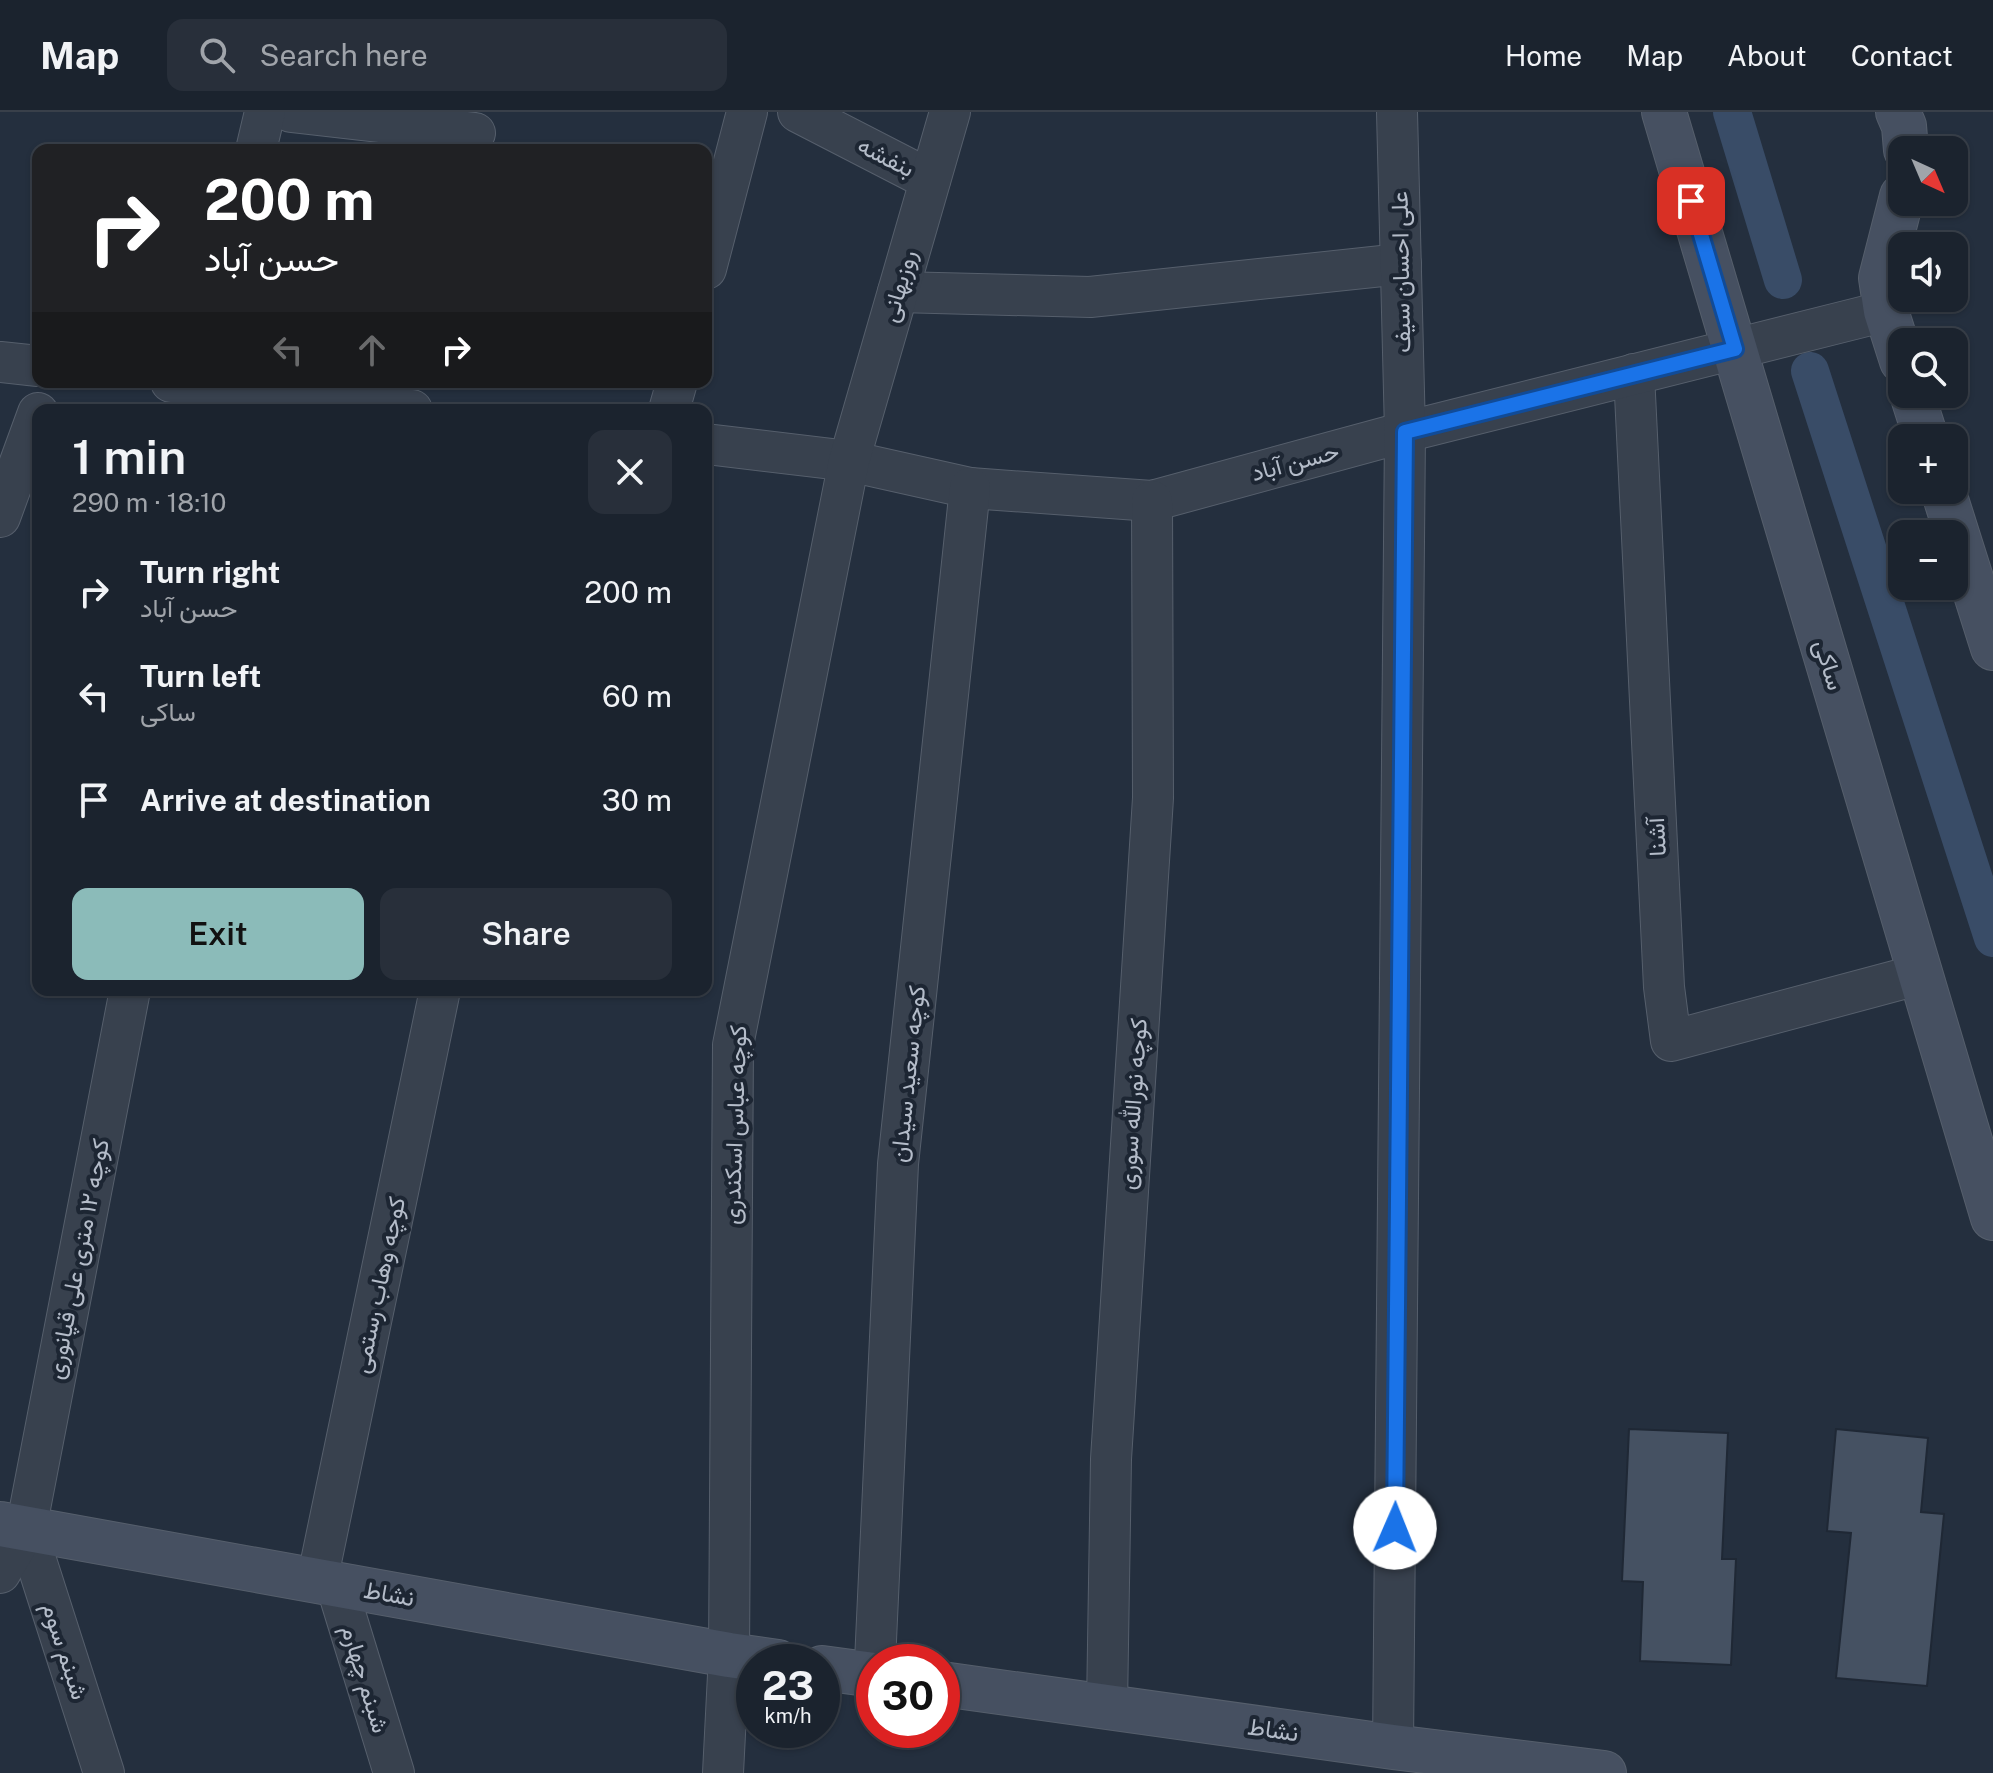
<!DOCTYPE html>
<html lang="en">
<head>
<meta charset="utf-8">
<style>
	:root { --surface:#1b232e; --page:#282f3a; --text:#f1f3f6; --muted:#a0a4aa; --line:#39404a; --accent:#8bbbb9 }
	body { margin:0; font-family:"Public Sans",Vazirmatn,sans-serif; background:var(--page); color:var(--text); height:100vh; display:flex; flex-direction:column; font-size:30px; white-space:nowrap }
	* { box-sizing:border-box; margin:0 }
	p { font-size:26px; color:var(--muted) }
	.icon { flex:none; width:44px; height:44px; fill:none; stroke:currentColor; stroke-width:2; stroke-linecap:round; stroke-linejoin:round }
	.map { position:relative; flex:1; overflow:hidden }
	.sheet { position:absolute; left:32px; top:292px; width:680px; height:592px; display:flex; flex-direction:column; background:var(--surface); border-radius:16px; box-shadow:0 2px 6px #0004,0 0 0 2px var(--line) }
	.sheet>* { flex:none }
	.banner { position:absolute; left:32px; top:32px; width:680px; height:244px; border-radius:16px; box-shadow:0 2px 6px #0004,0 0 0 2px var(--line); background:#202124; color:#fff; overflow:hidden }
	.needle { width:52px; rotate:136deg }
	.tools { position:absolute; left:1888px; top:24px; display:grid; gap:16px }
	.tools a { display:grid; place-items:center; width:80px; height:80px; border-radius:16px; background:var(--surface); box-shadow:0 2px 6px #0004,0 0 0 2px var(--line); font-size:40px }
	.speed { position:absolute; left:736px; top:1532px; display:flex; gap:16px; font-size:40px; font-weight:700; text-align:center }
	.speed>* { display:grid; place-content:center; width:104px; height:104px; border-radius:50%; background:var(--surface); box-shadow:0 2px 6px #0004,0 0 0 2px var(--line); line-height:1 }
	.speed small { font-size:20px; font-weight:400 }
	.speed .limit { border:12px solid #d22; background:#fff; color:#111 }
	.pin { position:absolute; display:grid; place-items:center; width:68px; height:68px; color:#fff; margin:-34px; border-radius:16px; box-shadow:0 4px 12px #0006 }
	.me { position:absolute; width:88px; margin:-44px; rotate:1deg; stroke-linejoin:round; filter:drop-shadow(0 0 6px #0008) }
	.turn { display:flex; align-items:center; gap:28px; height:168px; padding:0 40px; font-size:36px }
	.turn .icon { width:104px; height:104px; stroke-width:2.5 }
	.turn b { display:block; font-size:56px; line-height:68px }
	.lanes { display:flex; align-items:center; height:76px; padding:0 40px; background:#0003; justify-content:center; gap:40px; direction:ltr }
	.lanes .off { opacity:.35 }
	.round { display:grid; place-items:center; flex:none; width:84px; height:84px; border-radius:16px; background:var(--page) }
	.summary { display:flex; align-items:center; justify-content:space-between; height:136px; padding:0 40px }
	h1 { font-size:48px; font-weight:600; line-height:60px }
	.primary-button { display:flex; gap:16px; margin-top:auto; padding:16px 40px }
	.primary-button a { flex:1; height:92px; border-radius:16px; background:var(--accent); color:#111; font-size:32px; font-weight:600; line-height:92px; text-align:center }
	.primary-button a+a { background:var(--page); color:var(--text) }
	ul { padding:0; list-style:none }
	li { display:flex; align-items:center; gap:24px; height:104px; padding:0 40px }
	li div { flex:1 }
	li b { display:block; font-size:30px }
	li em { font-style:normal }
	header { display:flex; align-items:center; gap:48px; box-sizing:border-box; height:112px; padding:0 40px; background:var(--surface); border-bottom:2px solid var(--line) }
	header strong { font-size:38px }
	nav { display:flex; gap:44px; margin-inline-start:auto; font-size:28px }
	.search { width:560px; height:72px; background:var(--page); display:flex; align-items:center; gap:20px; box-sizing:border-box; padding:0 28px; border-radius:16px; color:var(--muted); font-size:30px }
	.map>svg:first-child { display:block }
</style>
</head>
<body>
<header>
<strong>Map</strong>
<div class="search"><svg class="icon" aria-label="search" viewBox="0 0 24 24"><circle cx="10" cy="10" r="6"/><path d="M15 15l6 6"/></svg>Search here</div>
<nav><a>Home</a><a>Map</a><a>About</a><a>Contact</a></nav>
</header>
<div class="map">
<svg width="1993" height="1661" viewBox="0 0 1993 1661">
	<rect width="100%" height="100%" fill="#242f3e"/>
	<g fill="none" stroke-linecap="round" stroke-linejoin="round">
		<g stroke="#394c67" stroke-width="38">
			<path d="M1732 0 1783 168"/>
			<path d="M1810 259 1993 826"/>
		</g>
	</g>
	<g fill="#455162" stroke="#1f2835" stroke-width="2">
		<path d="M1629 1317 1728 1321 1722 1447H1736L1731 1553 1640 1549 1643 1470 1622 1469Z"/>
		<path d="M1836 1317 1928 1326 1921 1400 1944 1402 1927 1574 1836 1566 1851 1421 1827 1419Z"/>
	</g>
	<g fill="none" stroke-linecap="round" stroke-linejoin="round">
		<g stroke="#565f6c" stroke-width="42">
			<g id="street">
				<path d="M291 0 475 21"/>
				<path d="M798 0 930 68"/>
				<path d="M256 38 265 0"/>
				<path d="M706 157 747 0"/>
				<path d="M898 180 1090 185 1401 152"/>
				<path d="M0 250 38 254"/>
				<path d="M1634 262 1664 875 1671 929 1921 862"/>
				<path d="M171 270 412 298"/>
				<path d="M669 298 677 270"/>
				<path d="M706 332 849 349 970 376 1152 389 1405 320 1886 199"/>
				<path d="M0 405 38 301"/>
				<path d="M26 1417 104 1661"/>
				<path d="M0 1461 26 1417 130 878"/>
				<path d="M317 1469 440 878"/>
				<path d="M336 1472 394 1661"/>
				<path d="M875 1550 898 1052 970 376"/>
				<path d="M1107 1595 1111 1347 1153 686 1152 389"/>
				<path d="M1393 1635 1405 320 1397 0"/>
				<path d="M723 1661 729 1543 733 933 849 349 950 0"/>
			</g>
		</g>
		<g stroke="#565f6c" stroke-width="46">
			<g id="secondary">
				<path d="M1664 0 1993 1106"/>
				<path d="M1898 0 1904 14 1906 38"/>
				<path d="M1902 84 1881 166 1886 199 1902 249"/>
				<path d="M1912 282 1926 326"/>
				<path d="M1943 378 1993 536"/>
				<path d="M0 1412 729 1543 778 1550"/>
				<path d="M822 1556 874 1563"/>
				<path d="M942 1572 1393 1635 1604 1661"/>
			</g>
		</g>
		<use href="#street" stroke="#38414e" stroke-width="40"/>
		<use href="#secondary" stroke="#465061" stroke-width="44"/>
	</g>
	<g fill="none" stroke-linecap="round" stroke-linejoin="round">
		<g stroke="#114b97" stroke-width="20">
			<path id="route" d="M1395 1416 1405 320 1735 237 1691 89"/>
		</g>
		<use href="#route" stroke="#1a73e8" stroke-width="14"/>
	</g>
	<g text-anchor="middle" stroke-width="8" stroke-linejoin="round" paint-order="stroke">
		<g font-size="24" fill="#b4bcc9" stroke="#1d2633">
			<text transform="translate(886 45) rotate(27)" y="8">بنفشه</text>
			<text transform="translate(1401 160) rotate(-91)" y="8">علی احسان سیف</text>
			<text transform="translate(899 174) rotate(-74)" y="8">روزبهانی</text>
			<text transform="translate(1295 350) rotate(-15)" y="8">حسن آباد</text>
			<text transform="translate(1829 553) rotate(73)" y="8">ساکی</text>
			<text transform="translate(1657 725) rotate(-93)" y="8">آشنا</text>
			<text transform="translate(908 962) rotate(-84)" y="8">کوچه سعید سیدان</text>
			<text transform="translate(1133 992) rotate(-86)" y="8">کوچه نورالله سوری</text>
			<text transform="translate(735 1013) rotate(-88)" y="8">کوچه عباس اسکندری</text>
			<text transform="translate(78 1147) rotate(-79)" y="8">کوچه ۱۲ متری علی قپانوری</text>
			<text transform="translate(379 1173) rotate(-78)" y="8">کوچه وهاب رستمی</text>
			<text transform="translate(389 1482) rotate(10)" y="8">نشاط</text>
			<text transform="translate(65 1539) rotate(72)" y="8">شبنم سوم</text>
			<text transform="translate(365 1567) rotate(73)" y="8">شبنم چهارم</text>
			<text transform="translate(1273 1618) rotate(8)" y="8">نشاط</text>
		</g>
	</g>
</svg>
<div class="tools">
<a><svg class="needle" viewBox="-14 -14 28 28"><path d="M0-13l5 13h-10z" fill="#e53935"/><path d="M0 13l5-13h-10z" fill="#a0a4aa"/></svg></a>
<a><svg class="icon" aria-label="sound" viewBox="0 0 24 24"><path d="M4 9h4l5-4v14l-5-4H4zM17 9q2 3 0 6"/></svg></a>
<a><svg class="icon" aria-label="search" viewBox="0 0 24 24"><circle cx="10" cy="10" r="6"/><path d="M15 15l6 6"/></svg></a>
<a>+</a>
<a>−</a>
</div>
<div class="speed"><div>23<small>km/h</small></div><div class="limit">30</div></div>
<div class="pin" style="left:1691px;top:89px;background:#d93025"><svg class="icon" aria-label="arrive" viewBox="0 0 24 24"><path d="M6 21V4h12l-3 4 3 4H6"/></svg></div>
<svg class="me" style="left:1395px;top:1416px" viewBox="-20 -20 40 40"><circle r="19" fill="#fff"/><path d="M0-13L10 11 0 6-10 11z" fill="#1a73e8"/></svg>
<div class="banner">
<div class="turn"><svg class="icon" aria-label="right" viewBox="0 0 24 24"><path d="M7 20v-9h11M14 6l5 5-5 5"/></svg><div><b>200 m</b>حسن آباد</div></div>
<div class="lanes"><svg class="icon off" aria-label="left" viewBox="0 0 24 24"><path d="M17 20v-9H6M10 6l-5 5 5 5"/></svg><svg class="icon off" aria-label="ahead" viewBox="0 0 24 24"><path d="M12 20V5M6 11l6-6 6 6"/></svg><svg class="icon" aria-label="right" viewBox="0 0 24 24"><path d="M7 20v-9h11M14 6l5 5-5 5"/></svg></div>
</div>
<section class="sheet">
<div class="summary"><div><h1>1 min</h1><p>290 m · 18:10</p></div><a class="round"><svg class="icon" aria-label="close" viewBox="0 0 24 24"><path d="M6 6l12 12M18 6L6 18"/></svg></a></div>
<ul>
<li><svg class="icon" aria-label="right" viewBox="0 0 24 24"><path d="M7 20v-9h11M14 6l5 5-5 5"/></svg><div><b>Turn right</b><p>حسن آباد</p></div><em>200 m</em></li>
<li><svg class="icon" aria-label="left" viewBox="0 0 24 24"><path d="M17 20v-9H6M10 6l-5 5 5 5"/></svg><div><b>Turn left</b><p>ساکی</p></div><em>60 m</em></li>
<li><svg class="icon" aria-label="arrive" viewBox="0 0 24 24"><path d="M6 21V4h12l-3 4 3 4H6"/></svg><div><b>Arrive at destination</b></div><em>30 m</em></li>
</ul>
<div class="primary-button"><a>Exit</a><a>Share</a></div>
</section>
</div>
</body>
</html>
